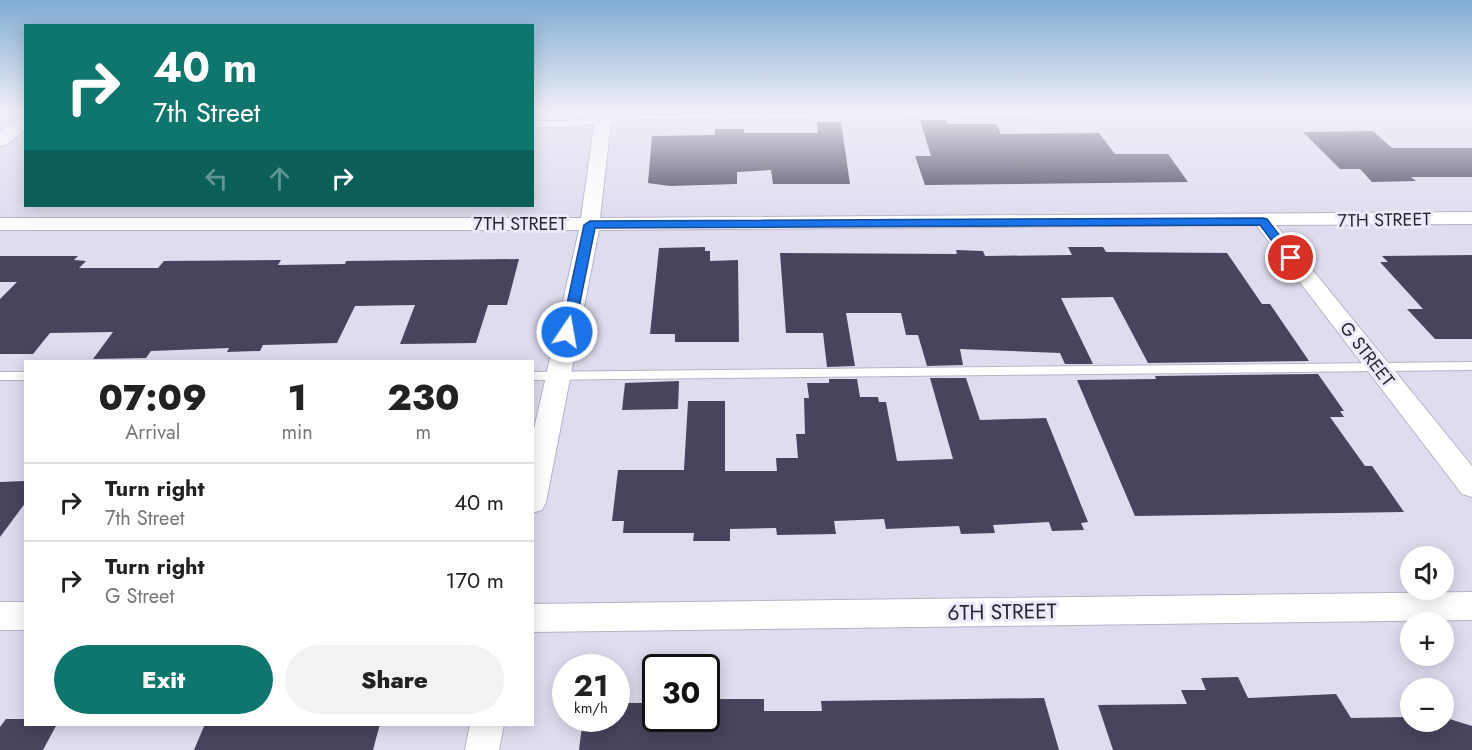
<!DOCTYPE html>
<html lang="en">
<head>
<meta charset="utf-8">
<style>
	:root { --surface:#fff; --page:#f2f2f2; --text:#222; --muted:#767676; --line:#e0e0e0; --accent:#0f766e }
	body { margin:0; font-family:Jost,sans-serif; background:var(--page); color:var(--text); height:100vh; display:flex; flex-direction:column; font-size:22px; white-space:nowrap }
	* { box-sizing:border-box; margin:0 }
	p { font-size:20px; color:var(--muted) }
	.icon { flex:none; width:33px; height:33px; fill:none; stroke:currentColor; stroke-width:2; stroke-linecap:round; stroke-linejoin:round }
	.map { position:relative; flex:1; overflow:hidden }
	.side { position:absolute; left:24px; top:360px; width:510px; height:366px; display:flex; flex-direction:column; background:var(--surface); border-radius:0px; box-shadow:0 3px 15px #0003 }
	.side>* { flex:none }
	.hud { position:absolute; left:24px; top:24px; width:510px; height:183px; border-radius:0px; box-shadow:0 3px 15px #0003; background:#0f766e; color:#fff; overflow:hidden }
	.controls { position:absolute; left:1400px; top:546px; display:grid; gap:12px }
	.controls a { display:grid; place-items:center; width:54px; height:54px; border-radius:50%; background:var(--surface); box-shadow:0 3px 15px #0003; font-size:30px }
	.speed { position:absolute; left:552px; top:654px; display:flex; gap:12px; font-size:30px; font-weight:700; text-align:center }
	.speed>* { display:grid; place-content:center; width:78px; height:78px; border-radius:50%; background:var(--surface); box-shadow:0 3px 15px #0003; line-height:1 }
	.speed small { font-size:15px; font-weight:400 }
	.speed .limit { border:3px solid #111; border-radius:9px; background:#fff; color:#111 }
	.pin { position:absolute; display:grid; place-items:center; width:51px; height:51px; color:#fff; margin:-26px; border:3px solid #fff; border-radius:50%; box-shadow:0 2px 6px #0007 }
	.me { position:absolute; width:66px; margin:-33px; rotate:12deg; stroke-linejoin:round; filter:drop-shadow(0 0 4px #0008) }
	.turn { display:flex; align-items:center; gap:21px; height:126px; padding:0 30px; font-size:27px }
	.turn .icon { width:78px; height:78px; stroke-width:2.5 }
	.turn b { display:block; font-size:42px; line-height:51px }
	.lanes { display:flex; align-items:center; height:57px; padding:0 30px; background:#0003; justify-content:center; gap:30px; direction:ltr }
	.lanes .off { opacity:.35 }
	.eta { display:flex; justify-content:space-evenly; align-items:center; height:102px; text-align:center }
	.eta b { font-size:36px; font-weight:800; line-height:42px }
	.primary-button { display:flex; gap:12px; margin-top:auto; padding:12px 30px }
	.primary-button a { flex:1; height:69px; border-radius:36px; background:var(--accent); color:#fff; font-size:24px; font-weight:800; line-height:69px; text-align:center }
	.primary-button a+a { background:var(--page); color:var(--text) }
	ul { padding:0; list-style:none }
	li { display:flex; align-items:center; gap:18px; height:78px; padding:0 30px; border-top:2px solid var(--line) }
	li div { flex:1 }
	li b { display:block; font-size:22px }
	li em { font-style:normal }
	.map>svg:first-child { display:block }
</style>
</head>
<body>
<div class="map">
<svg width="1472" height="750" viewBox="0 0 1472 750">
	<rect width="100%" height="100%" fill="#dfdcef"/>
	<g fill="#49445d">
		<path d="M920 120H945L947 124H996L1001 134 1099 133 1115 154H1168L1188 182 925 185 915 156H931Z"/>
		<path d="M817 122H841L850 184H773L771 170 737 172V184L670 186 648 183 652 136 715 135V129H744V133H818Z"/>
		<path d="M1373 131 1392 148H1472V177H1411L1416 181 1372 182 1360 169H1340L1303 132Z"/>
		<path d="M705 247V251H710V261L738 260 739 342H675V334H650L659 248Z"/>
		<path d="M1068 247H1103L1106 252 1227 253 1262 304H1270L1309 361 1148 363 1113 297 1061 298 1093 364H1065L1060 353 960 349 963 365 927 366 918 335H906L901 313H846L855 366 827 367 823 333H786L780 253 957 254 956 250 983 251 985 256 1072 255Z"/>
		<path d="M1472 255V339H1435L1407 309H1423L1380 262H1388L1382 256Z"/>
		<path d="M0 256H78L74 260 86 261 79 268H158L164 261 281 260 278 265 345 264 346 261 519 259 507 305H488L476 343 400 344 415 305 355 306 337 343 263 345 260 351 227 352 229 348 151 351 146 358 93 359 113 332 50 333 33 354H0V299L17 282H0Z"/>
		<path d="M1318 374 1344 411H1340L1344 417H1330L1365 466H1372L1404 512 1135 516 1077 380 1156 379 1155 376Z"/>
		<path d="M930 378H966L980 420 1046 418 1088 522 1081 523 1084 530 1052 531 1049 522 993 525 995 533 961 534 959 526 886 529 884 519 834 521 836 534 777 535 776 528 730 529V541H693L694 533H623L624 521H612L618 470H684L688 401H725V471H777L776 458H798L796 434H805L804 398H809L807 383H829V379H857L860 397H878L879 402H886L897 461 953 459Z"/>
		<path d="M679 381 678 409 622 410 625 383Z"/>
		<path d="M26 481V502L0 537V482Z"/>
		<path d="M1238 677 1248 698 1336 694 1351 718 1410 717V722H1443V717L1472 726V750H1113L1098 705 1187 704 1181 690H1206L1201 678Z"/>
		<path d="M1044 698 1059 750H579L583 718H616V703H656V718H706V699H764V711H822L821 701Z"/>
		<path d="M6 719H26V724H57L43 750H0V727Z"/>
		<path d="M205 724H380L373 750H194Z"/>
	</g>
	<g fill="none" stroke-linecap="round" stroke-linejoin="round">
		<g stroke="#b6b3c5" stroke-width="2">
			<g id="service">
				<path d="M994 112 1169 114 1165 116 639 119 568 127H532V121H568L639 115Z"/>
				<path d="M1472 362V370L532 380V372Z"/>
				<rect x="0" y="372" width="26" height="8"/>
			</g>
		</g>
		<g stroke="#b6b3c5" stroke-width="2">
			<g id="minor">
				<path d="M596 112H612L600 218 1472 212V224L1276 225 1472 466V497L1462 494 1256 225 599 230 546 502 542 510 532 513V438L579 230H0V218H581Z"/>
				<path d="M26 115V129L6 145 0 146V132Z"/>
				<path d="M1472 592V620L532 632V604Z"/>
				<rect x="0" y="602" width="26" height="28"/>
				<path d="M470 724H504L499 750H465Z"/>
			</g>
		</g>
		<use href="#service" fill="#fff" fill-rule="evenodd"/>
		<use href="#minor" fill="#fff" fill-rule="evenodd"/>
	</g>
	<linearGradient id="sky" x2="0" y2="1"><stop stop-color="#7facd2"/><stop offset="0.51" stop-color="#f1eff8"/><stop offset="1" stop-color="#f1eff8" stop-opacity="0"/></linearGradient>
	<rect width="1472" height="218" fill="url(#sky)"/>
	<path fill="#1a73e8" stroke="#114b97" stroke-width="1.5" d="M1263 218 1267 219 1295 255V261H1287L1260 225 595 228 574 332 567 337 561 332 584 225 590 221Z"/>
	<g text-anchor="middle" stroke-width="6" stroke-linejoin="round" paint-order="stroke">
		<g font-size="18" fill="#27262d" stroke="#ece9fc">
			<text transform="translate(1384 220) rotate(-1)" y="6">7TH STREET</text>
			<text x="520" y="230">7TH STREET</text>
			<text transform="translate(1367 354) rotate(52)" y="6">G STREET</text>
		</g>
		<g font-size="21" fill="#27262d" stroke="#ece9fc">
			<text transform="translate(1002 612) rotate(-1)" y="7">6TH STREET</text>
		</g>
	</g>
</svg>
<div class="controls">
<a><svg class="icon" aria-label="sound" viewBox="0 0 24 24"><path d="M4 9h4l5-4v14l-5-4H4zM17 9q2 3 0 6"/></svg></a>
<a>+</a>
<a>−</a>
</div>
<div class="speed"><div>21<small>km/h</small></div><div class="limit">30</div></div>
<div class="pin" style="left:1291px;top:258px;background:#d93025"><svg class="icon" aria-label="arrive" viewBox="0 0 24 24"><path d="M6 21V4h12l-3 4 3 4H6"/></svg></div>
<svg class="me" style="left:567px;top:332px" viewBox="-20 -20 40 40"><circle r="17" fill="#1a73e8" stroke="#fff" stroke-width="3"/><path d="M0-11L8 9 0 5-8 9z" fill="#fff"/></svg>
<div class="hud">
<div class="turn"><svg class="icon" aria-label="right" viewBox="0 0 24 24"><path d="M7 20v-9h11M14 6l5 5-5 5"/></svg><div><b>40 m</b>7th Street</div></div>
<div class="lanes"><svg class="icon off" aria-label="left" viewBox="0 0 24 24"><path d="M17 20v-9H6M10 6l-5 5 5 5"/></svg><svg class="icon off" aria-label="ahead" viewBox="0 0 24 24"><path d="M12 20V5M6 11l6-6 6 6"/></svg><svg class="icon" aria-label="right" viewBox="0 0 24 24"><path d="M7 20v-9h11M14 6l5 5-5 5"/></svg></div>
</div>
<section class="side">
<div class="eta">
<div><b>07:09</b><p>Arrival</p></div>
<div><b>1</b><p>min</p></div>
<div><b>230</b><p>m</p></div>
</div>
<ul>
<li><svg class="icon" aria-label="right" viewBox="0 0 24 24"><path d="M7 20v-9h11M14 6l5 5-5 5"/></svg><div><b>Turn right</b><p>7th Street</p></div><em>40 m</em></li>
<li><svg class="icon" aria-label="right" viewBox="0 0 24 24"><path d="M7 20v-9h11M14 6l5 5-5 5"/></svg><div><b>Turn right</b><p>G Street</p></div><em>170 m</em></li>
</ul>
<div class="primary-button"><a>Exit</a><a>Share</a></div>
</section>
</div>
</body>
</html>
